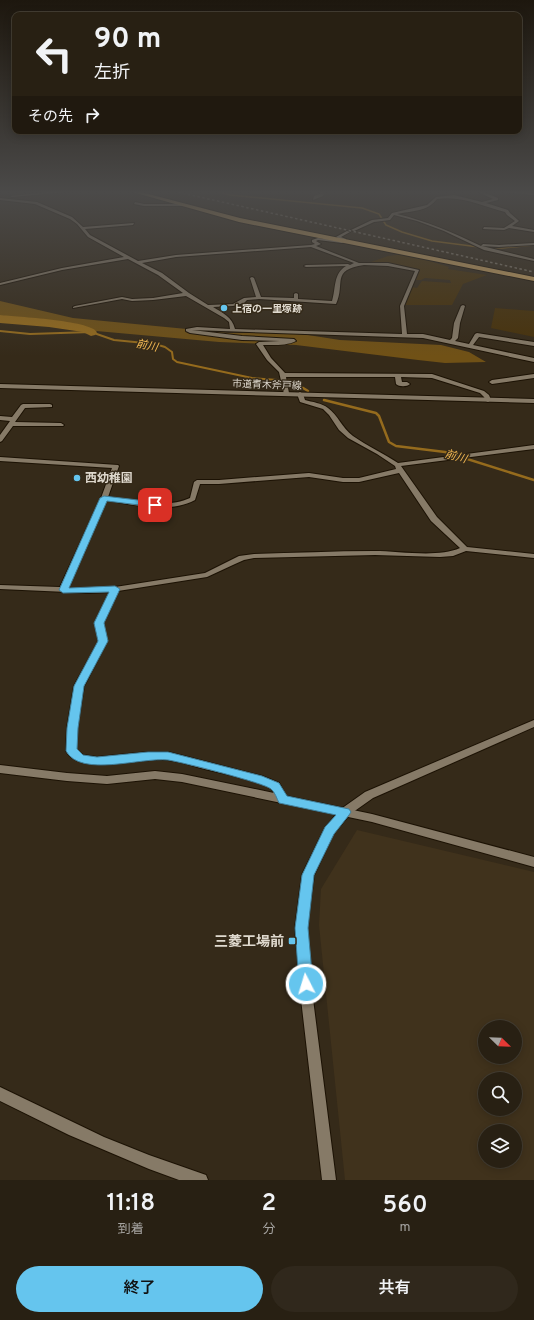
<!DOCTYPE html>
<html lang="ja">
<head>
<meta charset="utf-8">
<style>
	:root { --surface:#282013; --page:#30281c; --text:#f1f3f6; --muted:#a5a3a0; --line:#443e33; --accent:#65c5ee }
	body { margin:0; font-family:Overpass,"Noto Sans JP",sans-serif; background:var(--page); color:var(--text); height:100vh; display:flex; flex-direction:column; font-size:15px; white-space:nowrap }
	* { box-sizing:border-box; margin:0 }
	p { font-size:13px; color:var(--muted) }
	.icon { flex:none; width:22px; height:22px; fill:none; stroke:currentColor; stroke-width:2; stroke-linecap:round; stroke-linejoin:round }
	.map { position:relative; height:1180px; overflow:hidden }
	.details { display:flex; flex-direction:column; background:var(--surface); flex:1 }
	.details>* { flex:none }
	.hud { position:absolute; left:12px; top:12px; width:510px; height:122px; border-radius:8px; box-shadow:0 2px 10px #0003,0 0 0 1px var(--line); background:#282013; color:var(--text); overflow:hidden }
	.needle { width:26px; rotate:113deg }
	.tools { position:absolute; left:478px; top:1020px; display:grid; gap:8px }
	.tools a { display:grid; place-items:center; width:44px; height:44px; border-radius:50%; background:var(--surface); box-shadow:0 2px 10px #0003,0 0 0 1px var(--line); font-size:20px }
	.pin { position:absolute; display:grid; place-items:center; width:34px; height:34px; color:#fff; margin:-17px; border-radius:8px; box-shadow:0 2px 6px #0006 }
	.me { position:absolute; width:44px; margin:-22px; rotate:355deg; stroke-linejoin:round; filter:drop-shadow(0 0 3px #0008) }
	.turn { display:flex; align-items:center; gap:14px; height:84px; padding:0 16px; font-size:18px }
	.turn .icon { width:52px; height:52px; stroke-width:2.5 }
	.turn b { display:block; font-size:28px; line-height:34px }
	.then { display:flex; align-items:center; height:38px; padding:0 16px; background:#0003; gap:8px; font-size:15px }
	.eta { display:flex; justify-content:space-evenly; align-items:center; height:68px; text-align:center }
	.eta b { font-size:24px; font-weight:600; line-height:28px }
	.cta { display:flex; gap:8px; margin-top:auto; padding:8px 16px }
	.cta a { flex:1; height:46px; border-radius:24px; background:var(--accent); color:#111; font-size:16px; font-weight:600; line-height:46px; text-align:center }
	.cta a+a { background:var(--page); color:var(--text) }
	.map>svg:first-child { display:block }
</style>
</head>
<body>
<div class="map">
<svg width="534" height="1180" viewBox="0 0 534 1180">
	<rect width="100%" height="100%" fill="#352a19"/>
	<path fill="#40321c" fill-rule="evenodd" d="M357 830 534 872V1180H345L319 925 321 889ZM485 1027H515V1057H485ZM485 1079H515V1109H485ZM485 1131H515V1161H485Z"/>
	<g fill="#48320a">
		<path d="M406 254 449 267 448 269 487 275 463 284 452 305H404L412 287 417 288 422 281 451 283 450 280 425 278 421 280H414L419 271 418 269 371 262 388 256Z"/>
		<path d="M495 308 534 311V337L491 328Z"/>
	</g>
	<path fill="#705116" d="M0 301 73 318 228 333H295L340 340 441 345 469 352 486 362 445 363 418 360 296 345 219 342 74 329 32 320 0 319Z"/>
	<g fill="none" stroke-linecap="round" stroke-linejoin="round">
		<g stroke="#956b1d" stroke-width="1.5">
			<path d="M216 191 230 195 362 208 379 214 386 225 402 232 432 241 479 247"/>
			<path d="M484 247 502 248 534 245"/>
		</g>
		<path stroke="#956b1d" stroke-width="2" d="M0 331 30 334 91 332 114 340 155 344 165 347 172 352 173 359 177 362 252 378 291 381 297 384"/>
		<g stroke="#956b1d" stroke-width="2.5">
			<path d="M295 383 308 391"/>
			<path d="M324 400 376 413 379 416 389 442 396 446 445 452 534 480"/>
		</g>
		<path fill="#956b1d" fill-rule="evenodd" d="M0 315C17 317 89 320 97 332L95 335 91 336 83 332 49 327 0 323Z"/>
		<g stroke="#1c1204" stroke-width="2">
			<g id="minor">
				<path d="M59 191H77L12 197 10 196Z"/>
				<path d="M321 191H325L323 196 313 200 314 196 320 194Z"/>
				<path d="M476 191H481L498 198V200L486 203 508 210 510 213 519 221 512 226 534 230V232L509 228 504 230 483 229 484 227 504 228 515 221 507 215 505 212C482 206 461 195 437 199 427 212 411 211 397 214 427 221 454 233 481 246L483 244 499 245 534 243V245L499 247 482 246 534 259V261L484 250 444 231 417 221 394 215 390 220 374 222 354 231 351 230 372 220 388 218 392 213 427 205 436 197 454 195 482 202 493 199Z"/>
				<path d="M500 191 534 193V195L502 192Z"/>
				<path d="M0 198 37 202 72 217 83 227 134 223 133 225 85 229 90 235 138 261 176 255 311 245 315 244 312 242V240L318 238 343 241 344 242 342 243 318 240 316 241 321 244 316 246 359 263H388L419 270 404 306 407 334H423L450 340 452 338 454 323 461 306 463 305 465 306 460 323 458 338 455 341 469 344 475 334 477 333 534 342V346L479 337 473 345 534 358V362L423 338 192 330 242 336 294 339 296 341C287 346 272 345 263 345L271 358 285 373 432 374 484 391 489 395 491 400 488 402 486 401 484 397 480 393 432 378 401 377 402 382H407L410 384C407 387 399 387 396 384L395 377H286L289 393 284 394 279 372 267 360 256 344 259 342 280 341 242 340 190 333 186 331V329L197 327 230 329 229 322 224 318 186 296 153 300 132 301 122 299 73 308V307L75 306 122 297 132 299 153 298 183 293 158 275 128 259 62 270 0 285V283L62 268 124 257 88 237 77 224 70 219 35 204 0 200ZM311 247 354 263 350 265 348 264 306 265 304 266 306 267 346 266C333 274 336 288 332 301L298 299V294L296 293 294 294V298L261 297 254 278 252 277 250 278 256 297 244 298 233 304 208 305 189 293 162 273 142 263 176 257ZM364 265 388 266 415 271 400 306 402 334 235 329C232 317 223 313 213 307L233 306 244 303 247 300 259 299 336 304C346 283 330 270 364 265Z"/>
				<path d="M135 202 144 204H182L184 205 182 206H144L134 204Z"/>
				<path d="M347 231 350 232 341 237 346 239V241H344L336 237Z"/>
				<path d="M534 374V378L492 384 489 382 492 380Z"/>
				<path d="M300 392 303 394 305 400C312 402 322 403 328 408 338 415 342 428 353 436 367 446 383 453 398 463L534 445V449L401 466 437 517 467 547 534 554V558L466 551 453 556 440 557 375 555 254 558 244 560 235 564 207 577 118 591 103 623 107 641 84 686 77 728 76 750 83 755 97 757 148 752H168L262 776 279 783 286 796 372 814 534 857V867L372 822 182 782 155 779 107 784 67 781 0 773V765L67 773 107 776 155 771 182 774 274 793C273 792 272 789 271 788 259 780 216 772 201 768 190 765 179 761 168 760 143 756 81 777 66 751L67 728 74 686 99 641 95 623 110 592 89 593 0 589V585L60 587 101 498 112 468 0 461V457L118 465 119 466 108 497C132 500 167 509 190 498L194 482 197 480H219L309 473 343 478H359L396 469 395 466 377 454 348 438 339 430 329 415 323 409 300 402 297 394ZM399 473 431 521 460 548C438 558 399 551 374 551 334 551 294 553 254 554L239 556 205 573 115 587 89 589 68 588 106 500C135 505 169 514 195 500L200 484H219L309 477 343 482H359Z"/>
				<path d="M50 404 52 405V407L25 408 15 422 61 423 64 425 63 426H13L2 441 0 442V435L10 421 0 420V416L12 417 21 405 23 404Z"/>
				<path d="M0 1087 104 1137 149 1155 206 1175 208 1180H179L149 1169 69 1135 0 1101Z"/>
			</g>
		</g>
		<g stroke="#1c1204" stroke-width="2">
			<g id="tertiary">
				<path d="M0 384 534 399V403L0 388Z"/>
				<path d="M534 720V727L373 798 349 815 333 834 314 875 307 928 313 999 336 1180H322L301 999 295 928 302 875 325 828 341 809 365 792Z"/>
			</g>
		</g>
		<g stroke="#1c1204" stroke-width="2">
			<path id="trunk" d="M129 191H137L240 218 534 277V281L239 222Z"/>
		</g>
		<use href="#minor" fill="#867a67" fill-rule="evenodd"/>
		<use href="#tertiary" fill="#867a67" fill-rule="evenodd"/>
		<use href="#trunk" fill="#d1a864" fill-rule="evenodd"/>
		<path stroke="#837a6c" stroke-width="1.5" stroke-dasharray="2.5 2.5" stroke-linecap="butt" d="M173 191 534 272"/>
	</g>
	<linearGradient id="sky" x2="0" y2="1"><stop stop-color="#1d170e"/><stop offset="0.54" stop-color="#4b4a49"/><stop offset="1" stop-color="#4b4a49" stop-opacity="0"/></linearGradient>
	<rect width="534" height="356" fill="url(#sky)"/>
	<path fill="#65c5ee" stroke="#42809b" d="M104 496 155 502 159 505 155 507 107 501 69 588 115 586 120 589 104 623 108 641 84 686 78 728 77 749 83 755 97 757 148 752H168L262 776 279 783 287 796 349 809 351 812 349 815 334 834 314 875 308 928 313 984 311 989 306 991 301 989 299 984 295 928 302 875 325 827 336 815 279 803C277 799 275 792 271 789 265 783 181 762 168 760 141 757 81 778 66 751L67 728 74 686 98 641 94 623 109 592 63 593 59 590 100 498Z"/>
	<g fill="#65c5ee" stroke="#352a19" stroke-width="1.5">
		<circle cx="224" cy="308" r="4"/>
		<circle cx="77" cy="478" r="4"/>
		<rect x="288" y="937" width="8" height="8" rx="2"/>
	</g>
	<g text-anchor="middle" stroke-width="3" stroke-linejoin="round" paint-order="stroke">
		<g font-size="10" font-weight="bold" fill="#dfd9ce" stroke="#352a19" text-anchor="start">
			<text x="232" y="312">上宿の一里塚跡</text>
		</g>
		<g font-size="10" fill="#dfd9ce" stroke="#352a19">
			<text transform="translate(267 384) rotate(2)" y="4">市道青木斧戸線</text>
		</g>
		<g font-size="11" font-style="italic" fill="#f3b953" stroke="#352a19">
			<text transform="translate(147 345) rotate(11)" y="4">前川</text>
			<text transform="translate(456 456) rotate(16)" y="4">前川</text>
		</g>
		<g font-size="12" font-weight="bold" fill="#dfd9ce" stroke="#352a19" text-anchor="start">
			<text x="85" y="482">西幼稚園</text>
		</g>
		<g font-size="14" font-weight="bold" fill="#dfd9ce" stroke="#352a19" text-anchor="end">
			<text x="284" y="946">三菱工場前</text>
		</g>
	</g>
</svg>
<div class="tools">
<a><svg class="needle" viewBox="-14 -14 28 28"><path d="M0-13l5 13h-10z" fill="#e53935"/><path d="M0 13l5-13h-10z" fill="#a5a3a0"/></svg></a>
<a><svg class="icon" aria-label="search" viewBox="0 0 24 24"><circle cx="10" cy="10" r="6"/><path d="M15 15l6 6"/></svg></a>
<a><svg class="icon" aria-label="layers" viewBox="0 0 24 24"><path d="M12 4l9 5-9 5-9-5zM3 14l9 5 9-5"/></svg></a>
</div>
<div class="pin" style="left:155px;top:505px;background:#d93025"><svg class="icon" aria-label="arrive" viewBox="0 0 24 24"><path d="M6 21V4h12l-3 4 3 4H6"/></svg></div>
<svg class="me" style="left:306px;top:984px" viewBox="-20 -20 40 40"><circle r="17" fill="#65c5ee" stroke="#fff" stroke-width="3"/><path d="M0-11L8 9 0 5-8 9z" fill="#fff"/></svg>
<div class="hud">
<div class="turn"><svg class="icon" aria-label="left" viewBox="0 0 24 24"><path d="M17 20v-9H6M10 6l-5 5 5 5"/></svg><div><b>90 m</b>左折</div></div>
<div class="then">その先<svg class="icon" aria-label="right" viewBox="0 0 24 24"><path d="M7 20v-9h11M14 6l5 5-5 5"/></svg></div>
</div>
</div>
<section class="details">
<div class="eta">
<div><b>11:18</b><p>到着</p></div>
<div><b>2</b><p>分</p></div>
<div><b>560</b><p>m</p></div>
</div>
<div class="cta"><a>終了</a><a>共有</a></div>
</section>
</body>
</html>
